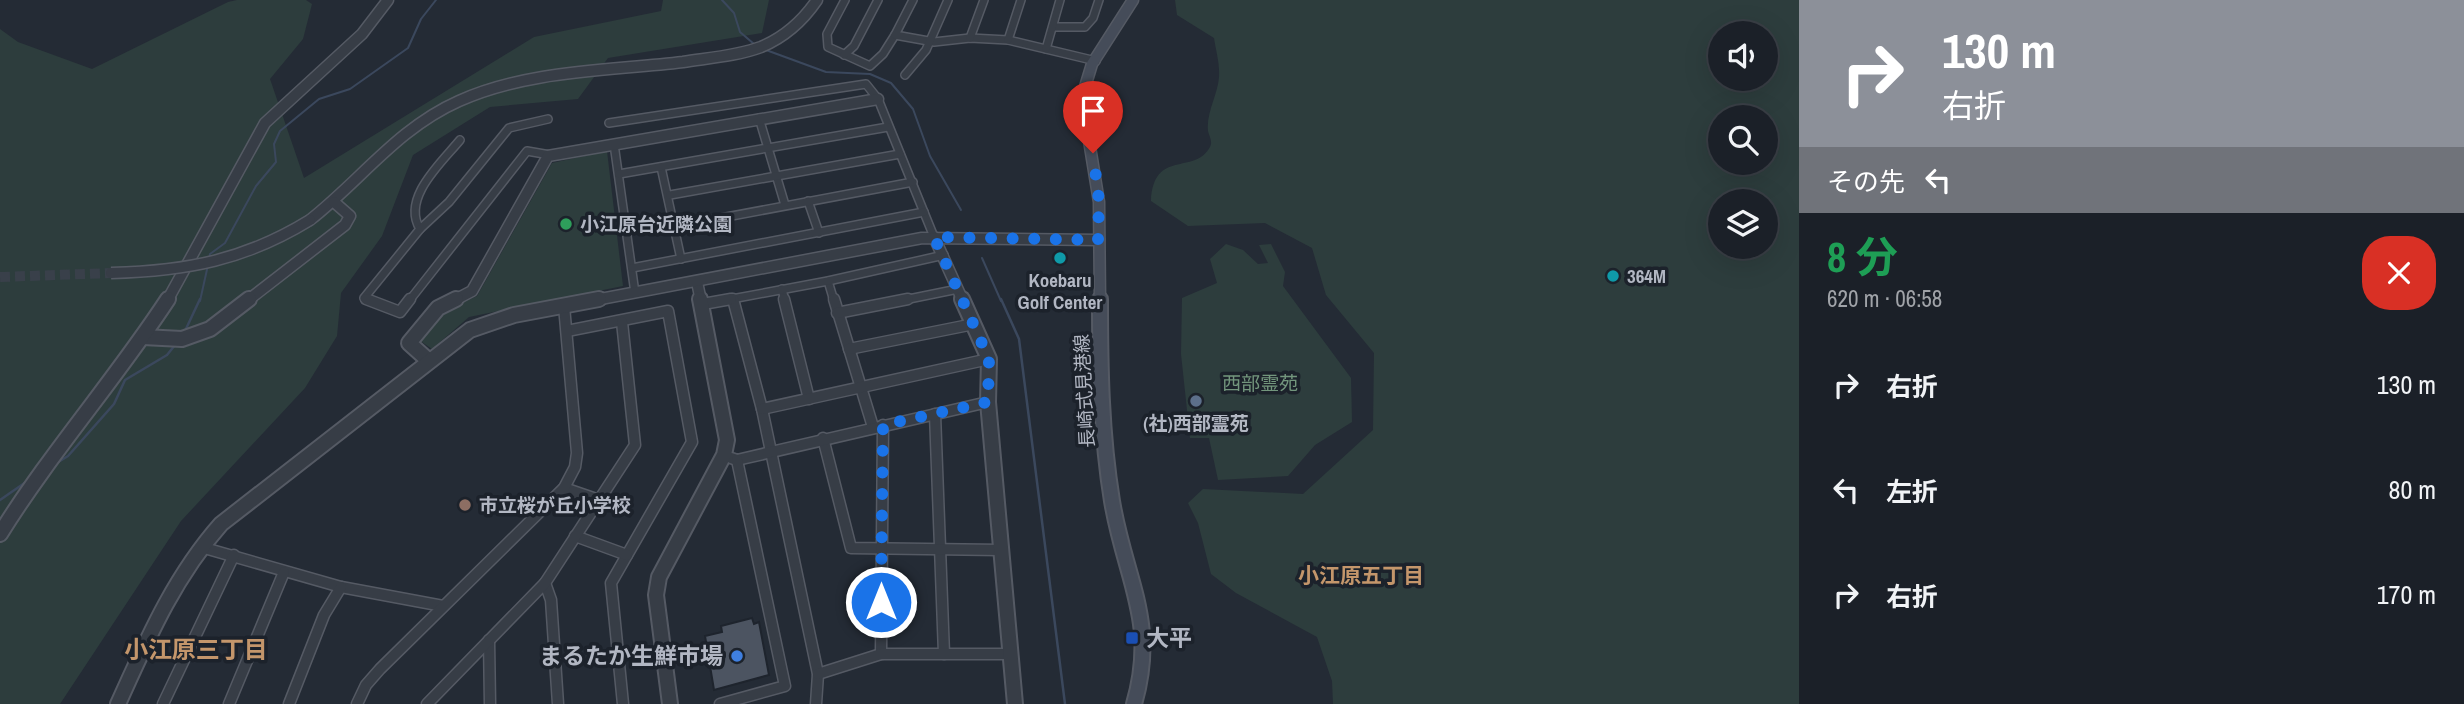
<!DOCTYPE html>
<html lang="ja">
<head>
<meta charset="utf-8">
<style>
	:root { --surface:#1b2028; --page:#282d34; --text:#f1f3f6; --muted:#a0a3a8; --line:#393e45 }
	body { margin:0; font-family:"Archivo Narrow","Noto Sans JP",sans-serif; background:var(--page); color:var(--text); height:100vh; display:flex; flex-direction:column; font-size:26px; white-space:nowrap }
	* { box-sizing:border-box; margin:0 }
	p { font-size:23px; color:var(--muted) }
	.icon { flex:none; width:38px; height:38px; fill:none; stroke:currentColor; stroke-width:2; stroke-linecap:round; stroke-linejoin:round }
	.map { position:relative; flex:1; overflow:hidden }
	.side { display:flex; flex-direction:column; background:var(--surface); width:665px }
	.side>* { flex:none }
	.hud { background:#8c9099; color:#fff; overflow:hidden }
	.controls { position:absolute; left:1708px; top:21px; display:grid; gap:14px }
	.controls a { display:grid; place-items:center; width:70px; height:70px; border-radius:50%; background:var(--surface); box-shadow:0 7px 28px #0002,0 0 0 2px var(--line); font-size:35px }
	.pin { position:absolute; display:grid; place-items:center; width:60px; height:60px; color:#fff; margin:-72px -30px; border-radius:50% 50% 50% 0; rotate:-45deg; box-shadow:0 0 7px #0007 }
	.pin .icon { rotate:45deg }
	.me { position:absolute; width:77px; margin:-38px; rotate:0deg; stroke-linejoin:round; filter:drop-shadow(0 0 5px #0008) }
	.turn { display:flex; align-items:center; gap:24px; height:147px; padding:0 28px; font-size:32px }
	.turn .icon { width:91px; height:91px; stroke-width:2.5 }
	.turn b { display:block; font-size:49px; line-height:60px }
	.then { display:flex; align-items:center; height:66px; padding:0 28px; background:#0003; gap:14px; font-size:26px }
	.round { display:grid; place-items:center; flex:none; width:74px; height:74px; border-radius:28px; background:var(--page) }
	.headline { display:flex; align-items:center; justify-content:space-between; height:119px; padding:0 28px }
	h1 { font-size:42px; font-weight:700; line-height:52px; color:#1e9e55 }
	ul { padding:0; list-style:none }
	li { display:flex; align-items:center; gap:21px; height:105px; padding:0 28px }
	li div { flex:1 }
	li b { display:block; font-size:26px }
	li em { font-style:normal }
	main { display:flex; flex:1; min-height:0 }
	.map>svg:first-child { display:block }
</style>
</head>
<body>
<main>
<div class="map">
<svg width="1799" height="704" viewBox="0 0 1799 704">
	<rect width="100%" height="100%" fill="#242b35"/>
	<g fill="#2d3d3d" fill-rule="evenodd">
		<path d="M237 0H306L312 4 303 39 270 79 304 178 534 37 661 11 663 0H769L762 33 608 58 578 99 490 107 413 155 382 236 341 293 337 336 305 388 181 521 60 704H0V29L18 42 92 69 228 2Z"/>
		<path d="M1175 0H1799V704H1333L1332 681 1317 637 1236 593 1211 574 1198 523 1188 503 1203 489 1303 494 1373 430 1374 353 1326 295 1312 248 1265 223 1188 226 1151 201C1154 148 1194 176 1210 147 1213 141 1209 136 1208 131 1206 113 1218 94 1219 77 1220 64 1216 51 1214 38L1177 15ZM1720 33H1766V79H1720ZM1720 117H1766V163H1720ZM1720 201H1766V247H1720Z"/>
		<path d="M607 151 623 286 469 317 432 349 419 340 445 311 477 296 552 163Z"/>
		<path d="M1226 244 1243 250 1258 264 1268 263 1259 245 1271 244 1285 272 1283 286 1351 378 1352 422 1315 445 1288 476 1218 480 1209 438H1190L1181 354 1182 298 1217 283 1210 259Z"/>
	</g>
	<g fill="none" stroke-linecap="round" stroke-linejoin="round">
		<g stroke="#3b485d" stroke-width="2">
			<path d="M722 0 734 13 740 32 754 44"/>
			<path d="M766 50 826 72 870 74 891 83 913 109 930 156 961 210"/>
			<path d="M982 258 1001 301"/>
			<path d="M209 259 210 254 225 243 256 186 276 162 274 144 280 131 319 99 350 89 408 48 421 19 436 0"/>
			<path d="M200 301 208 265"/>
		</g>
		<g stroke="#3b485d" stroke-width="2.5">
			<path d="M1001 299 1019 339 1065 704"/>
			<path d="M185 331 200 299"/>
			<path d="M55 464 68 456 114 404 125 380 167 355 175 345"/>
			<path d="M0 500 26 482"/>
		</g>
	</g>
	<path fill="#4c5461" stroke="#1e242d" stroke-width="2" d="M752 618 754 624 759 622 769 675 714 690 705 636 722 632 721 626Z"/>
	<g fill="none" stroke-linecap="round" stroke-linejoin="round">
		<path stroke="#39404a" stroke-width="10" stroke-dasharray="10 5" stroke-linecap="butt" d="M0 277 111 273"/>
		<g stroke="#555a64" stroke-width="10">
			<g id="minor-far1">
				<path d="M845 0 827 34 828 47 870 66 883 54 895 35"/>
				<path d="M913 0 895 35 934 42 970 38 1008 40 1096 61"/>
				<path d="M1053 27H1085L1093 18 1099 0"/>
				<path d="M970 38 984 0"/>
				<path d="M1008 40 1021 0"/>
				<path d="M1046 49 1060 0"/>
				<path d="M844 55 854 46 878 0"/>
				<path d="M905 75 926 50 948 0"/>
				<path d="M759 118 785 205"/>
				<path d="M609 123 866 84 878 99 934 237"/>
				<path d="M614 144 635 293"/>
				<path d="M661 167 681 259"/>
				<path d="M619 174 888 127"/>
				<path d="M670 195 900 154"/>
				<path d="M808 201 819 233"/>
				<path d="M673 227 913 182"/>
				<path d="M420 229C401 198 442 162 460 140"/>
				<path d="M632 268 924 212"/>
				<path d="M828 281 834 301"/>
				<path d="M782 289 785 301"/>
				<path d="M371 301 364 298 420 229 449 202 509 128 548 119"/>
				<path d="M409 301 527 151 550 155"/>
				<path d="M721 301 828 281 944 255"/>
				<path d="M899 301 958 289"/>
			</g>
		</g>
		<g stroke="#555a64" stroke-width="13">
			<g id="minor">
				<path d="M366 299 400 312 410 299"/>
				<path d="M733 299 762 409 818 674 816 704"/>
				<path d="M784 299 809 399"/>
				<path d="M834 299 873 427"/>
				<path d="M703 304 731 299"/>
				<path d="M837 313 908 299"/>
				<path d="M567 331 668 311 692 442 611 583 623 704"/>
				<path d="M849 349 974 324"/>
				<path d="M762 409 989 359"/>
				<path d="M935 414 944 654"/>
				<path d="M823 438 851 548 1001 550"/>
				<path d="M731 458 737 460 988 402"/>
				<path d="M564 488 599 500"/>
				<path d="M575 536 627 555"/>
				<path d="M201 547 341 587 443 606"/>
				<path d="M545 583 551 600 558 704"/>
				<path d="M489 640 490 704"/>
				<path d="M881 654 883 425"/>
				<path d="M818 674 881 654H1011"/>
				<path d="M163 704 234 555"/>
				<path d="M229 704 284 572"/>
				<path d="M289 704 324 615 341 587"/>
				<path d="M357 704 366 685 380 669 564 488 575 467 577 453 564 306"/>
				<path d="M427 704 545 583 635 445 622 322"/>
				<path d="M720 704 785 686 737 460"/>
			</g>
		</g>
		<g stroke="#555a64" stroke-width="13">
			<g id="tertiary-far1">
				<path d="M310 220C361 180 398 128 459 101 528 70 608 71 683 62 708 58 737 56 761 47 785 37 802 22 817 0"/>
				<path d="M934 237 963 301"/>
				<path d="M697 282 701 301"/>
				<path d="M167 301 265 123 362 34 388 0"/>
				<path d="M247 301 345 225 350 216 334 202"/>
				<path d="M453 301 472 291 548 156 878 99"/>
				<path d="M590 301 922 238 1099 240"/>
			</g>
		</g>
		<g stroke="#555a64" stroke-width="18">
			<g id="tertiary">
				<path d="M962 299 989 359 988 402 1015 704"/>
				<path d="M143 337 182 339 210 329 249 299"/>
				<path d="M429 361 409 343 438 308 456 299"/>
				<path d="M0 534C51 452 115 380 168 299"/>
				<path d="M118 704C147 640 174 577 221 524L470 330 514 315 599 299"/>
				<path d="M670 704 656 595 659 577 724 455 727 440 700 299"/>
			</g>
		</g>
		<g stroke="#555a64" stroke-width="13">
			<path id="secondary-far1" d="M1100 301 1099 202 1085 116V87L1092 64 1133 0"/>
		</g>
		<g stroke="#555a64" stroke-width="18">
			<path id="secondary" d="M1100 299C1100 366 1101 434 1112 501 1125 580 1158 621 1134 704"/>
		</g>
		<use href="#minor-far1" stroke="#373d46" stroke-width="7"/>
		<use href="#minor" stroke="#373d46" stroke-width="10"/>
		<use href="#tertiary-far1" stroke="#373d46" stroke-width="10"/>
		<use href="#tertiary" stroke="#373d46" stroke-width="14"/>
		<use href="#secondary-far1" stroke="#454c59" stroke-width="10"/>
		<use href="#secondary" stroke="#454c59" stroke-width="14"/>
		<g stroke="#555a64" stroke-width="13" stroke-linecap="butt">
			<path id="tertiary-bridge" d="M111 273C187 271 245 260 310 220"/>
		</g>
		<use href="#tertiary-bridge" stroke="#373d46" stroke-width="10"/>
	</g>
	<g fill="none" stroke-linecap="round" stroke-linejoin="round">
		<path stroke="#1a73e8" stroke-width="12" stroke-dasharray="0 21.6" d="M881 602 883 425 988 402 989 359 934 237 1098 240 1099 201 1093 153"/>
	</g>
	<circle fill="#2e9e5b" stroke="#1c222b" stroke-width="2.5" cx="566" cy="224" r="7"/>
	<g fill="#0f9aa8" stroke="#1c222b" stroke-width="2.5">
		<circle cx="1060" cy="258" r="7"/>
		<circle cx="1613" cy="276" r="7"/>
	</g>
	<circle fill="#5c6f8a" stroke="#1c222b" stroke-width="2.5" cx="1196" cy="401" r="7"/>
	<circle fill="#8d6e63" stroke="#1c222b" stroke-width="2.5" cx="465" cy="505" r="7"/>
	<rect fill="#1a4fb4" stroke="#1c222b" stroke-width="2.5" x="1125" y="631" width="14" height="14" rx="3.5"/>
	<circle fill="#3f7fe0" stroke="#1c222b" stroke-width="2.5" cx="737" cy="656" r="7"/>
	<g text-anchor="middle" stroke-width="7" stroke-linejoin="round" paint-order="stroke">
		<g font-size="19" font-weight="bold" fill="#b2b7c3" stroke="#1c222b" text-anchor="start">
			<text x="580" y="231">小江原台近隣公園</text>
			<text x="1627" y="283">364M</text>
			<text x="1060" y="287" text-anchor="middle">Koebaru<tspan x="1060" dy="22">Golf Center</tspan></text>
			<text x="1196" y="430" text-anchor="middle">(社)西部霊苑</text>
			<text x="479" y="512">市立桜が丘小学校</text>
		</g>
		<g font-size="19" fill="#73967d" stroke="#1c222b">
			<text x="1260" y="390">西部霊苑</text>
		</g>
		<g font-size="19" fill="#b2b7c3" stroke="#1c222b">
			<text transform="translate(1084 391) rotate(-93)" y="7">長崎式見港線</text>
		</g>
		<g font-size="21" font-weight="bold" fill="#c4966b" stroke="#1c222b">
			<text x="1361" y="583">小江原五丁目</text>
		</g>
		<g font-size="23" font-weight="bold" fill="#b2b7c3" stroke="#1c222b" text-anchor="start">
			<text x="1146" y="646">大平</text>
			<text x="723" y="664" text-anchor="end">まるたか生鮮市場</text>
		</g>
		<g font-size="24" font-weight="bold" fill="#c4966b" stroke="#1c222b">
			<text x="196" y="658">小江原三丁目</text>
		</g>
	</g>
</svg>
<div class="controls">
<a><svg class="icon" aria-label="sound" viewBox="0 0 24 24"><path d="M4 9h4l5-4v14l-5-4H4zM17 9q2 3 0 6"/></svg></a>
<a><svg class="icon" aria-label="search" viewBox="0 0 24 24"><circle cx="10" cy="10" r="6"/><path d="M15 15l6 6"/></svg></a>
<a><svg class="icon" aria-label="layers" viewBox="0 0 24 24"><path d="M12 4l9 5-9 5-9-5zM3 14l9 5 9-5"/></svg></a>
</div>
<div class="pin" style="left:1093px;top:153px;background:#d93025"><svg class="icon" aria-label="arrive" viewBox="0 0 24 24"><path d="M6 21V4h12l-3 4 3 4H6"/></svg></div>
<svg class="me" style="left:881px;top:602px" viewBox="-20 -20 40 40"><circle r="17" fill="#1a73e8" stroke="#fff" stroke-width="3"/><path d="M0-11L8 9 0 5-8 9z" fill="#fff"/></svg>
</div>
<section class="side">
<div class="hud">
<div class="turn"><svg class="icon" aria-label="right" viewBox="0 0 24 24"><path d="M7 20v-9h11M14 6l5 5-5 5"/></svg><div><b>130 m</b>右折</div></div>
<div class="then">その先<svg class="icon" aria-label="left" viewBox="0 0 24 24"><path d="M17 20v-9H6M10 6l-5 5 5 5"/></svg></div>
</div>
<div class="headline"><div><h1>8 分</h1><p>620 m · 06:58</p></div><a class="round" style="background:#d93025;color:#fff"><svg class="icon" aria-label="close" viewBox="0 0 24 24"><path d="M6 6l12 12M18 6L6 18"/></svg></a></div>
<ul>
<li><svg class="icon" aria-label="right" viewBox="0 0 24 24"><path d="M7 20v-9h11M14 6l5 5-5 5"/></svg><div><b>右折</b></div><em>130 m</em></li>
<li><svg class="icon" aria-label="left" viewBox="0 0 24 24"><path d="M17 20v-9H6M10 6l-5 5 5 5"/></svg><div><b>左折</b></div><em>80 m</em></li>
<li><svg class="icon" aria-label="right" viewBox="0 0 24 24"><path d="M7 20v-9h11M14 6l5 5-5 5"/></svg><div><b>右折</b></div><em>170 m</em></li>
</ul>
</section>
</main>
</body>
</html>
